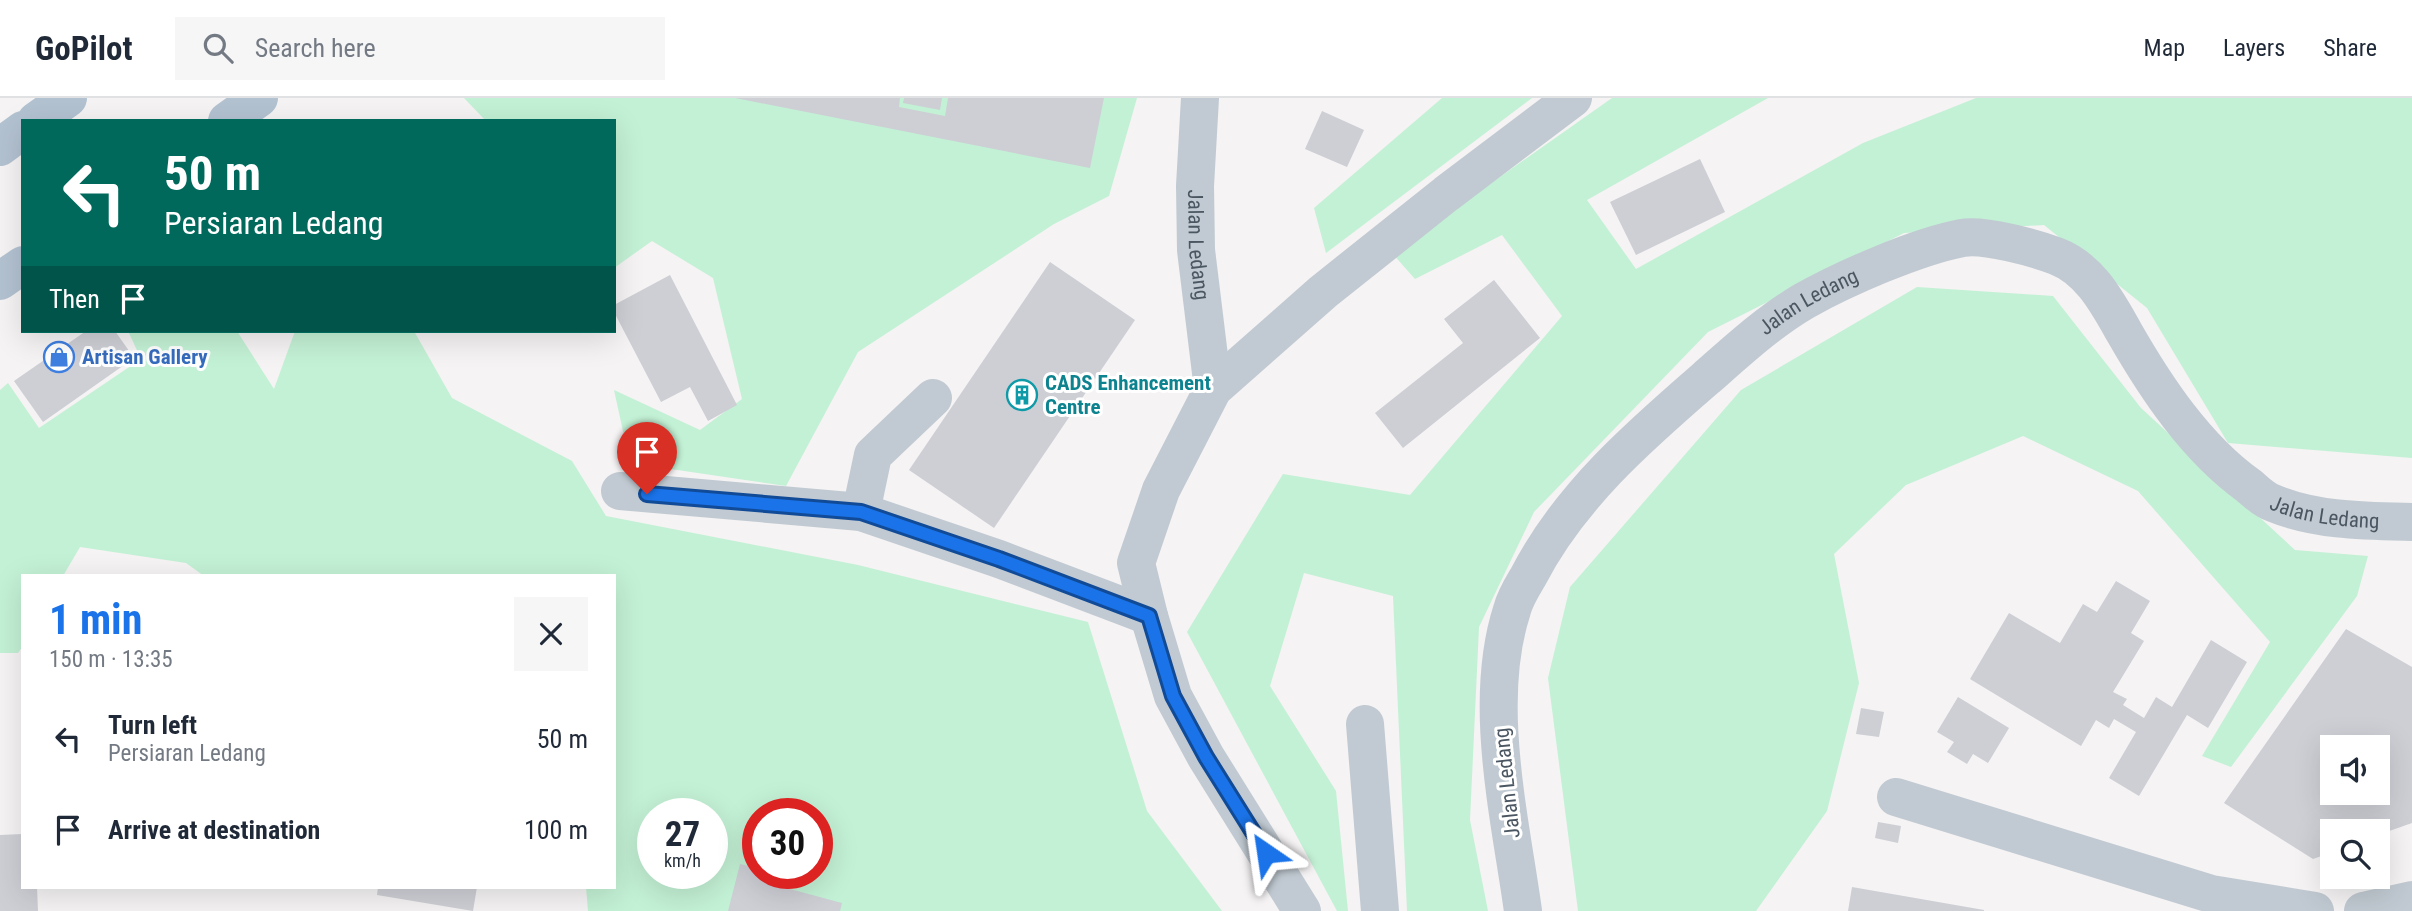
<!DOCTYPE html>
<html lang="en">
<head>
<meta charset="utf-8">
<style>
	:root { --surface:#fff; --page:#f6f6f7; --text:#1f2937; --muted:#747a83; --line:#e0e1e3; --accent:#1a73e8 }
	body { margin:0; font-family:"Roboto Condensed",sans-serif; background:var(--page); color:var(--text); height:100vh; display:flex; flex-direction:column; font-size:26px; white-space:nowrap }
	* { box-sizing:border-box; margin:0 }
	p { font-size:23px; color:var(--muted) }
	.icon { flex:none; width:38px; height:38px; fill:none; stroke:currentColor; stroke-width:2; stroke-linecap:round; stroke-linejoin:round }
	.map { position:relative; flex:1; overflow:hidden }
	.side { position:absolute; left:21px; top:476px; width:595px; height:315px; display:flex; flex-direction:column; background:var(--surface); border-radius:0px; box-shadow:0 7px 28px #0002 }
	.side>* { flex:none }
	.guide { position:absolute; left:21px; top:21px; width:595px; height:214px; border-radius:0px; box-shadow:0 7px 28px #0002; background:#00695c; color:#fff; overflow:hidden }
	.controls { position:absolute; left:2320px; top:637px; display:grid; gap:14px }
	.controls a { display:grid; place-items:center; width:70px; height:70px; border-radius:0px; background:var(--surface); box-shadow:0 7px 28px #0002; font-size:35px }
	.speed { position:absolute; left:637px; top:700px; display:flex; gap:14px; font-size:35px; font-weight:700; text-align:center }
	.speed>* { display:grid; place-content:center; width:91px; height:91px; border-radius:50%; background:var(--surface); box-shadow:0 7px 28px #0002; line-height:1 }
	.speed small { font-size:18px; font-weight:400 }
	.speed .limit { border:10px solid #d22; background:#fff; color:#111 }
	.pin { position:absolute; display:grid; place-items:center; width:60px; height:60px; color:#fff; margin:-72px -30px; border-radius:50% 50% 50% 0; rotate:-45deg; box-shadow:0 0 7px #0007 }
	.pin .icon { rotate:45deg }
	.me { position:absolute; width:77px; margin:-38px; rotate:328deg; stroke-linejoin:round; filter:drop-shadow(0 0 5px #0008) }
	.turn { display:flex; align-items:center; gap:24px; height:147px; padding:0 28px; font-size:32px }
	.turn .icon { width:91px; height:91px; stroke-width:2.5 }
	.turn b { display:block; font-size:49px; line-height:60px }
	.then { display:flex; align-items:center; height:66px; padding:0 28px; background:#0003; gap:14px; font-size:26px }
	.round { display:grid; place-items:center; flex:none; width:74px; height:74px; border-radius:0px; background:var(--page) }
	.overview { display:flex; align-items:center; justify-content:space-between; height:119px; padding:0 28px }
	h1 { font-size:42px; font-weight:700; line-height:52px; color:var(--accent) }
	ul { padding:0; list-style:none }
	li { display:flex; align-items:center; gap:21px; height:91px; padding:0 28px }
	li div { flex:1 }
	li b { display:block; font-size:26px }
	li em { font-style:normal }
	header { display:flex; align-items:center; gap:42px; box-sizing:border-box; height:98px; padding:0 35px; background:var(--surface); border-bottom:2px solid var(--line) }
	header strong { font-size:33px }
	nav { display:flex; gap:38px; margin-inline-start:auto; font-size:24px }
	.search { width:490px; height:63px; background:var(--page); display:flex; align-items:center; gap:18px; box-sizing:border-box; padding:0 24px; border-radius:0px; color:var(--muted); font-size:26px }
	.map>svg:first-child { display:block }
</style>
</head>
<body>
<header>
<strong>GoPilot</strong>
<div class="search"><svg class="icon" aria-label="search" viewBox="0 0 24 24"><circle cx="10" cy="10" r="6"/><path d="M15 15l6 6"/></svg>Search here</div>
<nav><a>Map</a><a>Layers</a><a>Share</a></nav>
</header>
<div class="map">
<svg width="2412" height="813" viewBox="0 0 2412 813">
	<rect width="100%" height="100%" fill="#f5f3f3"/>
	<g fill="#c3f1d5" fill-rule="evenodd">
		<path d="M464 0H1137L1109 98 1054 126 858 254 786 388 630 365 614 292 700 332 742 301 713 180 652 143 614 170V23H486Z"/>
		<path d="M1442 0H1532L1326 155 1314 110Z"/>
		<path d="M1612 0H1768L1587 102 1636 171 1863 45 1976 0H2412V360L2228 345 2147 210 2044 127 1904 135 1708 234 1534 414 1479 529 1470 722 1488 813H1407L1393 498 1304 475 1270 588 1336 693 1348 813H1337L1187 534 1283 376 1410 397 1562 218 1502 137 1415 181 1392 155Z"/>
		<path d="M1917 189 2053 198 2141 310 2295 452 2368 458 2357 498 2231 669 2202 658 2270 544 2138 393 2023 338 1906 387 1834 456 1859 585 1827 713 1756 813H1578L1548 580 1570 489 1741 292Z"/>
		<path d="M128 233H237L274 291 295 233H414L452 300 572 363 606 418 858 467 1088 524 1147 713 1222 813H588L586 789H614V478H204L186 465 80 449 63 478H23V548L18 555H0V292L8 285 39 330 141 261ZM653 716H712V775H653ZM758 716H817V775H758Z"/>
	</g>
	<g fill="#cdcfd5" fill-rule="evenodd">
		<path d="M735 0H900L899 9 945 18 948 0H1104L1090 70Z"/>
		<path d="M904 0H942L940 12 903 5Z"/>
		<path d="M1322 13 1364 32 1347 69 1305 51Z"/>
		<path d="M1700 61 1725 114 1636 157 1610 104Z"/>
		<path d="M1050 164 1135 222 994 430 909 372Z"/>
		<path d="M670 177 737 307 708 323 690 289 661 304 614 214V207Z"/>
		<path d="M1494 182 1540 240 1403 350 1375 315 1463 245 1444 221Z"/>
		<path d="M86 233H115L134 260 43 324 14 283Z"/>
		<path d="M2116 483 2150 503 2131 535 2144 543 2113 594 2127 601 2123 607 2144 620 2156 599 2172 609 2211 542 2247 564 2208 630 2187 617 2139 698 2109 680 2136 634 2114 621 2109 630 2096 622 2081 648 1970 581 2009 515 2060 545 2083 506 2097 514Z"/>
		<path d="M2346 531 2412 569V725L2378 737V733H2333V754L2313 761 2224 705ZM2333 649H2378V695H2333Z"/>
		<path d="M1958 599 2009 630 1988 665 1973 656 1967 666 1947 654 1954 644 1937 634Z"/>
		<path d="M1861 610 1884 614 1879 639 1856 636Z"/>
		<path d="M1878 724 1901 728 1898 745 1875 740Z"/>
		<path d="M23 736V789H37L38 813H0V737Z"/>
		<path d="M740 766 758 770V775H778L793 779 790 791 842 805 840 813H728Z"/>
		<path d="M378 789H477L473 813 377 797Z"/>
		<path d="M1852 789 1984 812V813H1848Z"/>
	</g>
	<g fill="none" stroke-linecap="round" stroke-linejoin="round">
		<g stroke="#c1cad2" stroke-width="38">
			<path id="s1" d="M1200 0 1195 88 1196 152 1213 291"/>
			<path d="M620 393 861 414 999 461 1149 518"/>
			<path d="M861 414 873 357 933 300"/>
			<path d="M1365 626 1380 813"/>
			<path d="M1896 699 2211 796 2315 813"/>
			<path d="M1302 813 1206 659 1173 598 1149 518 1136 465 1161 392 1213 291 1323 194 1446 96 1573 0"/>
			<path id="s2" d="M1523 813C1510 719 1482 604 1512 512 1515 500 1522 489 1528 479 1569 399 1638 339 1705 281 1736 254 1768 224 1804 203 1845 180 1916 149 1962 140 1984 136 2035 150 2056 158 2090 171 2107 204 2124 234 2156 290 2196 350 2249 388 2256 394 2264 402 2273 405 2316 423 2366 423 2412 424"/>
			<path d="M2363 813 2412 802"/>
		</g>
		<g stroke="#b3c2d1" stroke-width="38">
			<path d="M36 23 68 0"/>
			<path d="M227 23 259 0"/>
			<path d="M0 49 23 32"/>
			<path d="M0 183 23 167"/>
		</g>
	</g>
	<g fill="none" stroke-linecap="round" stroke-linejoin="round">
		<g stroke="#114b97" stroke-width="18">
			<path id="route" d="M647 396 861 414 999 461 1149 518 1173 598 1206 659 1266 755"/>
		</g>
		<use href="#route" stroke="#1a73e8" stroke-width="12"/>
	</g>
	<defs>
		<g id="shop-ring" transform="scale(1.575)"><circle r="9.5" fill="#fff" stroke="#3f7fe0" stroke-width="1.5"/><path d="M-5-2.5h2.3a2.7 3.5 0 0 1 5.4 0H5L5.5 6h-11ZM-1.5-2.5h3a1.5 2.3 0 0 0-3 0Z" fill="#3f7fe0"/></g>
		<g id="building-ring" transform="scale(1.575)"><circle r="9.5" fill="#fff" stroke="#0f9aa8" stroke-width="1.5"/><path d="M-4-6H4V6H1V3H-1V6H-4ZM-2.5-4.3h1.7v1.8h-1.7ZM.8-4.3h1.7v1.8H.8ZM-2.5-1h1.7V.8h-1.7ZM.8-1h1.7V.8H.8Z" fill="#0f9aa8"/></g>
	</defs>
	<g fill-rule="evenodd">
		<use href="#shop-ring" x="59" y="259"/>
		<use href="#building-ring" x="1022" y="297"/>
	</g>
	<g text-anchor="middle" stroke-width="6" stroke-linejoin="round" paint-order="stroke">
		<g font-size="21" fill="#4a5661" stroke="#fff">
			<text dy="7" stroke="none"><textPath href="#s1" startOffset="147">Jalan Ledang</textPath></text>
			<text dy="7" stroke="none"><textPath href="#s2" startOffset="738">Jalan Ledang</textPath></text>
			<text dy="7" stroke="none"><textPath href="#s2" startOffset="1388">Jalan Ledang</textPath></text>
			<text transform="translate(1507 685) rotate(-96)" y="7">Jalan Ledang</text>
		</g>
		<g font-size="21" font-weight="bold" fill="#366cbe" stroke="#fff" text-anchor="start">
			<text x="82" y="266">Artisan Gallery</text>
		</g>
		<g font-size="21" font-weight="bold" fill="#0d838f" stroke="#fff" text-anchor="start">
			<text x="1045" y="292">CADS Enhancement<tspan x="1045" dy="24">Centre</tspan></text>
		</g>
	</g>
</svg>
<div class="controls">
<a><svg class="icon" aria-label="sound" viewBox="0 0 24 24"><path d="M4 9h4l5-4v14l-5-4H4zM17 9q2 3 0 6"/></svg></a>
<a><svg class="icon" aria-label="search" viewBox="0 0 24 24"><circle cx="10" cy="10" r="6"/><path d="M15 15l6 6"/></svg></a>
</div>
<div class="speed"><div>27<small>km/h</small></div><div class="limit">30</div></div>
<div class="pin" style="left:647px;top:396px;background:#d93025"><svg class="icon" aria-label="arrive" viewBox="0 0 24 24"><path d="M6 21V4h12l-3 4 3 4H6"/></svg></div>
<svg class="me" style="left:1266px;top:755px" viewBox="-20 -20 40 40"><path d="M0-17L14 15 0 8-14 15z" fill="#1a73e8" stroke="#fff" stroke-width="4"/></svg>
<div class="guide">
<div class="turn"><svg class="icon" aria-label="left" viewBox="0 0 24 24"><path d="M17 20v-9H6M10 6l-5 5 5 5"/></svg><div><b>50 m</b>Persiaran Ledang</div></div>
<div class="then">Then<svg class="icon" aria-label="arrive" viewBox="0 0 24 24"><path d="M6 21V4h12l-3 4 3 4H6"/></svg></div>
</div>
<section class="side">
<div class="overview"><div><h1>1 min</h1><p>150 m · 13:35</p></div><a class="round"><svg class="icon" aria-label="close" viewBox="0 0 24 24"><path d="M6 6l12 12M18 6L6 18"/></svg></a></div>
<ul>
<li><svg class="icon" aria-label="left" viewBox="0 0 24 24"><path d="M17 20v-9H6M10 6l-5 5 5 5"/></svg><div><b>Turn left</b><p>Persiaran Ledang</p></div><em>50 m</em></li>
<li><svg class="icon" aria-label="arrive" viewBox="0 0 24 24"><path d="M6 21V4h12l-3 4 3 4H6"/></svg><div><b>Arrive at destination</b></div><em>100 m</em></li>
</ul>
</section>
</div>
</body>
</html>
